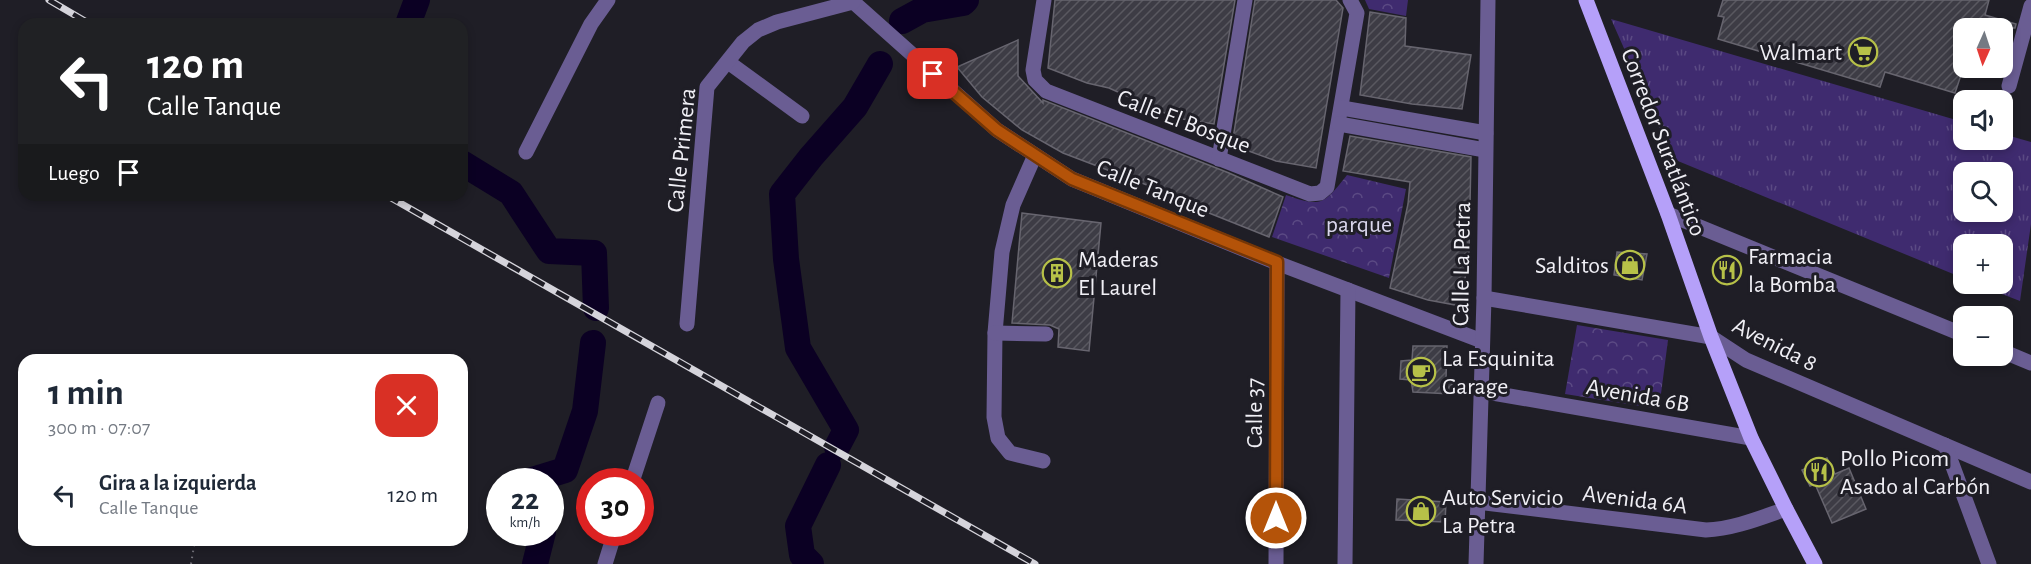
<!DOCTYPE html>
<html lang="es">
<head>
<meta charset="utf-8">
<style>
	:root { --surface:#fff; --page:#f6f6f7; --text:#1f2937; --muted:#747a83 }
	body { margin:0; font-family:"Alegreya Sans",sans-serif; background:var(--page); color:var(--text); height:100vh; display:flex; flex-direction:column; font-size:22px; white-space:nowrap }
	* { box-sizing:border-box; margin:0 }
	p { font-size:20px; color:var(--muted) }
	.icon { flex:none; width:33px; height:33px; fill:none; stroke:currentColor; stroke-width:2; stroke-linecap:round; stroke-linejoin:round }
	.map { position:relative; flex:1; overflow:hidden }
	.details { position:absolute; left:18px; top:354px; width:450px; height:192px; display:flex; flex-direction:column; background:var(--surface); border-radius:18px; box-shadow:0 3px 9px #0003 }
	.details>* { flex:none }
	.hud { position:absolute; left:18px; top:18px; width:450px; height:183px; border-radius:18px; box-shadow:0 3px 9px #0003; background:#202124; color:#fff; overflow:hidden }
	.needle { width:39px; rotate:183deg }
	.tools { position:absolute; left:1953px; top:18px; display:grid; gap:12px }
	.tools a { display:grid; place-items:center; width:60px; height:60px; border-radius:12px; background:var(--surface); box-shadow:0 3px 9px #0003; font-size:30px }
	.speed { position:absolute; left:486px; top:468px; display:flex; gap:12px; font-size:30px; font-weight:700; text-align:center }
	.speed>* { display:grid; place-content:center; width:78px; height:78px; border-radius:50%; background:var(--surface); box-shadow:0 3px 9px #0003; line-height:1 }
	.speed small { font-size:15px; font-weight:400 }
	.speed .limit { border:9px solid #d22; background:#fff; color:#111 }
	.pin { position:absolute; display:grid; place-items:center; width:51px; height:51px; color:#fff; margin:-26px; border-radius:12px; box-shadow:0 3px 9px #0006 }
	.me { position:absolute; width:66px; margin:-33px; rotate:0deg; stroke-linejoin:round; filter:drop-shadow(0 0 4px #0008) }
	.turn { display:flex; align-items:center; gap:21px; height:126px; padding:0 30px; font-size:27px }
	.turn .icon { width:78px; height:78px; stroke-width:2.5 }
	.turn b { display:block; font-size:42px; line-height:51px }
	.then { display:flex; align-items:center; height:57px; padding:0 30px; background:#0003; gap:12px; font-size:22px }
	.round { display:grid; place-items:center; flex:none; width:63px; height:63px; border-radius:18px; background:var(--page) }
	.head { display:flex; align-items:center; justify-content:space-between; height:102px; padding:0 30px }
	h1 { font-size:36px; font-weight:700; line-height:45px }
	ul { padding:0; list-style:none }
	li { display:flex; align-items:center; gap:18px; height:78px; padding:0 30px }
	li div { flex:1 }
	li b { display:block; font-size:22px }
	li em { font-style:normal }
	.map>svg:first-child { display:block }
</style>
</head>
<body>
<div class="map">
<svg width="2031" height="564" viewBox="0 0 2031 564">
	<defs>
		<pattern id="grass-tufts" width="24" height="20" patternUnits="userSpaceOnUse" patternTransform="scale(1.5)"><rect width="24" height="20" fill="#3f2b6f"/><path d="M3 7l-1-3M5 7V3M7 7l1-3M15 17l-1-3M17 17v-4M19 17l1-3" fill="none" stroke="#5b4a84"/></pattern>
		<pattern id="park-crowns" width="20" height="18" patternUnits="userSpaceOnUse" patternTransform="scale(1.5)"><rect width="20" height="18" fill="#3f2b6f"/><path d="M2 6a3 3 0 1 1 6 0M12 15a3 3 0 1 1 6 0" fill="none" stroke="#5b4a84"/></pattern>
		<pattern id="building-hatch" width="6" height="6" patternUnits="userSpaceOnUse" patternTransform="scale(1.5)"><rect width="6" height="6" fill="#3d3c45"/><path d="M-1 1l2-2M0 6l6-6M5 7l2-2" fill="none" stroke="#595860"/></pattern>
	</defs>
	<rect width="100%" height="100%" fill="#1f1e26"/>
	<path fill="url(#grass-tufts)" fill-rule="evenodd" d="M1611 19 1963 122 1964 140H2002L2003 134 2031 142V224L2020 301 1976 284H2002V244H1964L1963 278 1673 159ZM2002 172V212H1964V172Z"/>
	<g fill="url(#park-crowns)">
		<path d="M1365 0H1408L1406 16 1369 9Z"/>
		<path d="M1347 175 1406 189 1389 278 1272 237 1286 195C1322 208 1324 204 1347 175Z"/>
		<path d="M1577 325 1668 340 1659 409 1565 394Z"/>
	</g>
	<g fill="none" stroke-linecap="round" stroke-linejoin="round">
		<g stroke="#0b0023" stroke-width="26">
			<path d="M902 21 922 10 963 3 966 0"/>
			<path d="M408 24 417 0"/>
			<path d="M462 163 511 193 549 251 594 253 596 308"/>
			<path d="M837 447 846 430 798 348 786 259 782 194 811 157 855 107 880 64"/>
			<path d="M526 482 565 470 585 411 593 343"/>
			<path d="M535 564 543 532"/>
			<path d="M811 564 802 555 798 526 828 465"/>
		</g>
	</g>
	<g fill="url(#building-hatch)" stroke="#67656f" stroke-width="1.5">
		<path d="M1055 0H1235L1214 124 1176 118 1109 88 1087 83 1048 68Z"/>
		<path d="M1255 0H1336L1343 8 1316 168 1276 161 1232 145Z"/>
		<path d="M1723 0H1989L1985 15 2016 24 2015 28H1964V66L1955 93 1885 72 1880 87 1718 39 1724 17 1718 16Z"/>
		<path d="M1370 12 1406 18 1405 46 1471 55 1462 109 1412 104 1360 95Z"/>
		<path d="M1018 40V76L1043 103V100L1229 173 1283 197 1269 237 1209 213 1147 185 1063 153 1022 130 982 97 957 67Z"/>
		<path d="M1350 136 1471 157 1469 251 1461 306 1428 300 1390 288 1408 204 1410 182 1343 171Z"/>
		<path d="M1022 213 1101 223 1089 351 1058 347 1059 329 1050 325 1012 323Z"/>
		<path d="M1617 252 1647 254 1642 280 1614 275Z"/>
		<circle cx="1727" cy="269" r="10"/>
		<path d="M1413 346H1447L1446 379 1452 380V394L1413 392 1411 380 1400 379 1401 361 1412 360Z"/>
		<path d="M1827 458 1835 474 1849 468 1866 509 1832 523 1815 484 1810 486 1802 470Z"/>
		<path d="M1397 499 1446 502 1445 522 1396 520Z"/>
	</g>
	<g fill="none" stroke-linecap="round" stroke-linejoin="round">
		<path stroke="#74737b" stroke-width="2" stroke-dasharray="1.5 4.5" stroke-linecap="butt" d="M191 564 195 540"/>
		<g stroke="#6a5d93" stroke-width="15">
			<path d="M851 0 997 130 1072 179 1277 263 1482 341"/>
			<path d="M1044 0 1033 70 1035 80 1046 91 1310 194 1320 193 1327 187 1357 13 1350 0"/>
			<path d="M728 62 802 116"/>
			<path d="M2009 86 2031 6"/>
			<path d="M1342 108 1486 133"/>
			<path d="M1339 124 1485 150"/>
			<path d="M526 152 591 24 608 0"/>
			<path d="M1035 155 1013 205 1002 252 995 333 994 417 998 438 1010 453 1043 461"/>
			<path d="M1219 159 1245 0"/>
			<path d="M1668 214 1964 335"/>
			<path d="M1484 298 1711 337 1746 360 2031 482"/>
			<path d="M687 324 707 87 743 42 758 30 777 22 853 2 854 0"/>
			<path d="M995 333 1046 334"/>
			<path d="M2002 351 2031 363"/>
			<path d="M1481 391 1751 438"/>
			<path d="M1945 445 1989 564"/>
			<path d="M632 482 658 403"/>
			<path d="M1477 502 1706 530C1733 529 1760 518 1786 509"/>
			<path d="M605 564 615 532"/>
			<path d="M1276 564 1277 263"/>
			<path d="M1345 564 1348 290"/>
			<path d="M1476 564 1484 298 1488 0"/>
		</g>
		<path stroke="#b5a0f9" stroke-width="15" d="M1586 0 1668 214 1711 337 1751 438 1786 509 1815 564"/>
		<g stroke="#d5d4db" stroke-width="7">
			<g id="rail">
				<path d="M49 0 90 24"/>
				<path d="M386 195 1035 564"/>
			</g>
		</g>
		<use href="#rail" stroke="#1f1e26" stroke-width="4.5" stroke-dasharray="14" stroke-linecap="butt"/>
	</g>
	<g fill="none" stroke-linecap="round" stroke-linejoin="round">
		<g stroke="#753606" stroke-width="15">
			<path id="route" d="M933 74 997 130 1072 179 1277 262 1276 518"/>
		</g>
		<use href="#route" stroke="#b45309" stroke-width="10"/>
	</g>
	<defs>
		<g id="supermarket-ring" transform="scale(1.5)"><circle r="9.5" fill="#1f1e26" stroke="#b7c148" stroke-width="1.5"/><path d="M-6-5.5h2.5l.6 2H6L4.5 2H-2.5L-4.4-4H-6ZM-1.5 3.2a1.3 1.3 0 1 0 .1 0ZM3 3.2a1.3 1.3 0 1 0 .1 0Z" fill="#b7c148"/></g>
		<g id="shop-ring" transform="scale(1.5)"><circle r="9.5" fill="#1f1e26" stroke="#b7c148" stroke-width="1.5"/><path d="M-5-2.5h2.3a2.7 3.5 0 0 1 5.4 0H5L5.5 6h-11ZM-1.5-2.5h3a1.5 2.3 0 0 0-3 0Z" fill="#b7c148"/></g>
		<g id="restaurant-ring" transform="scale(1.5)"><circle r="9.5" fill="#1f1e26" stroke="#b7c148" stroke-width="1.5"/><path d="M-5-6h1v4h1v-4h1v4h1v-4h1v5L-1.5 .5V6h-2V.5L-5-1ZM5-6V6H3V1.5H1.5Q1.5-4 5-6Z" fill="#b7c148"/></g>
		<g id="building-ring" transform="scale(1.5)"><circle r="9.5" fill="#1f1e26" stroke="#b7c148" stroke-width="1.5"/><path d="M-4-6H4V6H1V3H-1V6H-4ZM-2.5-4.3h1.7v1.8h-1.7ZM.8-4.3h1.7v1.8H.8ZM-2.5-1h1.7V.8h-1.7ZM.8-1h1.7V.8H.8Z" fill="#b7c148"/></g>
		<g id="cafe-ring" transform="scale(1.5)"><circle r="9.5" fill="#1f1e26" stroke="#b7c148" stroke-width="1.5"/><path d="M-5.5-4.5H6V0H3Q3 3.5 0 3.5H-2.5Q-5.5 3.5-5.5 0ZM3-3.2v2h1.7v-2ZM-6 4.5H4V6H-6Z" fill="#b7c148"/></g>
	</defs>
	<g fill-rule="evenodd">
		<use href="#supermarket-ring" x="1863" y="52"/>
		<use href="#shop-ring" x="1630" y="265"/>
		<use href="#restaurant-ring" x="1727" y="270"/>
		<use href="#building-ring" x="1057" y="273"/>
		<use href="#cafe-ring" x="1421" y="372"/>
		<use href="#restaurant-ring" x="1819" y="472"/>
		<use href="#shop-ring" x="1421" y="511"/>
	</g>
	<g text-anchor="middle" stroke-width="6" stroke-linejoin="round" paint-order="stroke">
		<g font-size="24" fill="#f0eff5" stroke="#1f1e26" text-anchor="start">
			<text x="1842" y="60" text-anchor="end">Walmart</text>
			<text x="1748" y="264">Farmacia<tspan x="1748" dy="28">la Bomba</tspan></text>
			<text x="1078" y="267">Maderas<tspan x="1078" dy="28">El Laurel</tspan></text>
			<text x="1609" y="273" text-anchor="end">Salditos</text>
			<text x="1442" y="366">La Esquinita<tspan x="1442" dy="28">Garage</tspan></text>
			<text x="1840" y="466">Pollo Picom<tspan x="1840" dy="28">Asado al Carbón</tspan></text>
			<text x="1442" y="505">Auto Servicio<tspan x="1442" dy="28">La Petra</tspan></text>
		</g>
		<g font-size="24" fill="#f0eff5" stroke="#1f1e26">
			<text transform="translate(1184 121) rotate(21)" y="8">Calle El Bosque</text>
			<text transform="translate(1664 142) rotate(69)" y="8">Corredor Suratlántico</text>
			<text transform="translate(681 150) rotate(-84)" y="8">Calle Primera</text>
			<text transform="translate(1153 188) rotate(22)" y="8">Calle Tanque</text>
			<text transform="translate(1461 264) rotate(-89)" y="8">Calle La Petra</text>
			<text transform="translate(1775 344) rotate(27)" y="8">Avenida 8</text>
			<text transform="translate(1638 395) rotate(10)" y="8">Avenida 6B</text>
			<text transform="translate(1254 413) rotate(-90)" y="8">Calle 37</text>
			<text transform="translate(1635 499) rotate(7)" y="8">Avenida 6A</text>
		</g>
		<g font-size="24" fill="#dad6ed" stroke="#1f1e26">
			<text x="1359" y="232">parque</text>
		</g>
	</g>
</svg>
<div class="tools">
<a><svg class="needle" viewBox="-14 -14 28 28"><path d="M0-13l5 13h-10z" fill="#e53935"/><path d="M0 13l5-13h-10z" fill="#747a83"/></svg></a>
<a><svg class="icon" aria-label="sound" viewBox="0 0 24 24"><path d="M4 9h4l5-4v14l-5-4H4zM17 9q2 3 0 6"/></svg></a>
<a><svg class="icon" aria-label="search" viewBox="0 0 24 24"><circle cx="10" cy="10" r="6"/><path d="M15 15l6 6"/></svg></a>
<a>+</a>
<a>−</a>
</div>
<div class="speed"><div>22<small>km/h</small></div><div class="limit">30</div></div>
<div class="pin" style="left:933px;top:74px;background:#d93025"><svg class="icon" aria-label="arrive" viewBox="0 0 24 24"><path d="M6 21V4h12l-3 4 3 4H6"/></svg></div>
<svg class="me" style="left:1276px;top:518px" viewBox="-20 -20 40 40"><circle r="17" fill="#b45309" stroke="#fff" stroke-width="3"/><path d="M0-11L8 9 0 5-8 9z" fill="#fff"/></svg>
<div class="hud">
<div class="turn"><svg class="icon" aria-label="left" viewBox="0 0 24 24"><path d="M17 20v-9H6M10 6l-5 5 5 5"/></svg><div><b>120 m</b>Calle Tanque</div></div>
<div class="then">Luego<svg class="icon" aria-label="arrive" viewBox="0 0 24 24"><path d="M6 21V4h12l-3 4 3 4H6"/></svg></div>
</div>
<section class="details">
<div class="head"><div><h1>1 min</h1><p>300 m · 07:07</p></div><a class="round" style="background:#d93025;color:#fff"><svg class="icon" aria-label="close" viewBox="0 0 24 24"><path d="M6 6l12 12M18 6L6 18"/></svg></a></div>
<ul>
<li><svg class="icon" aria-label="left" viewBox="0 0 24 24"><path d="M17 20v-9H6M10 6l-5 5 5 5"/></svg><div><b>Gira a la izquierda</b><p>Calle Tanque</p></div><em>120 m</em></li>
</ul>
</section>
</div>
</body>
</html>
